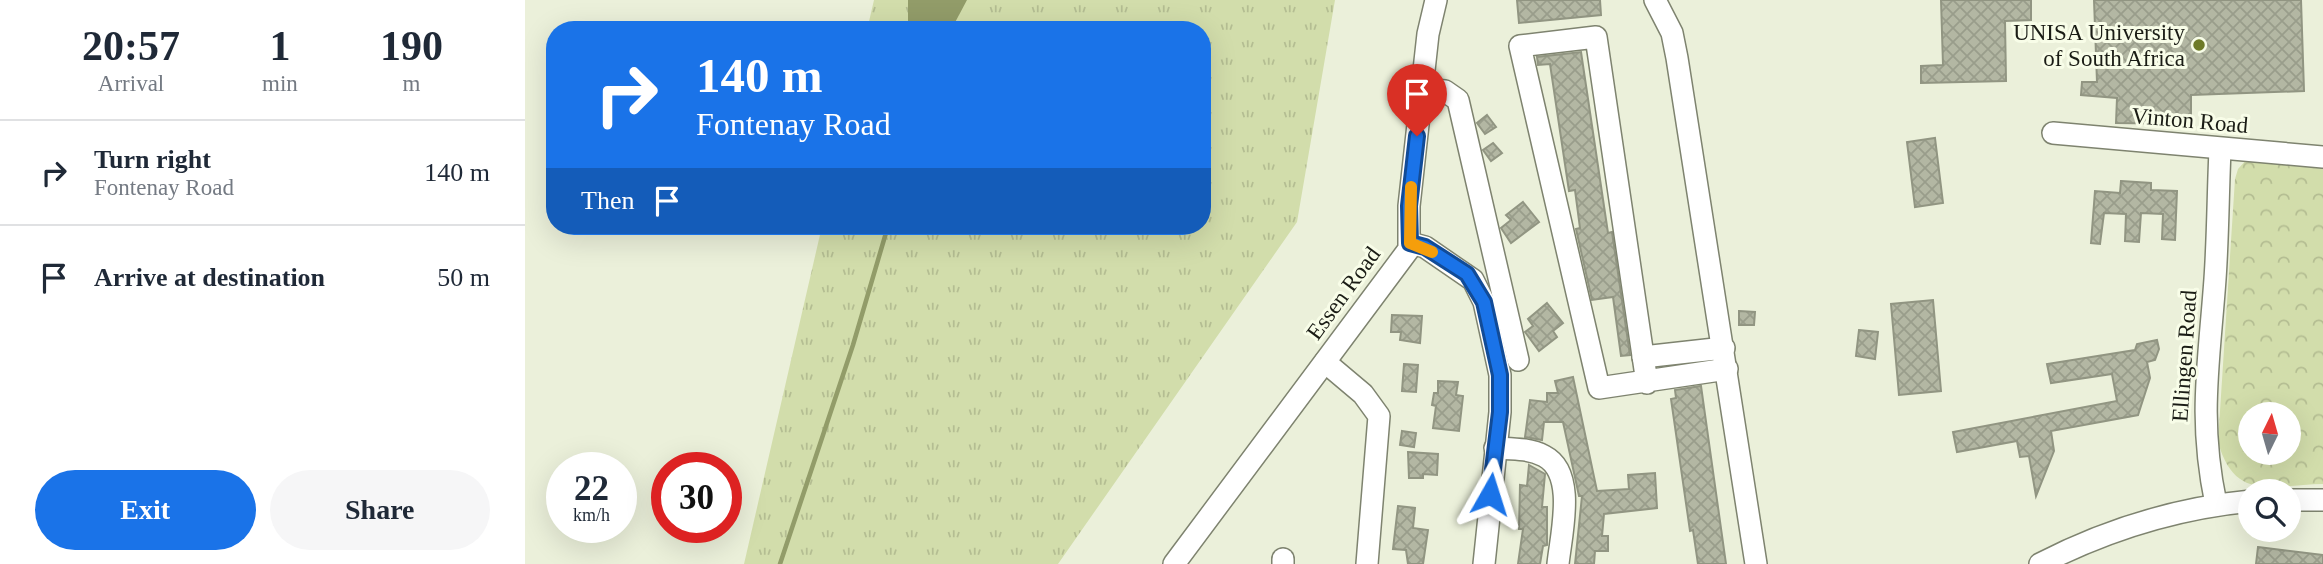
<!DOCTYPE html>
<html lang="en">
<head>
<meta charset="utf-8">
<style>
	:root { --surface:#fff; --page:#f6f6f7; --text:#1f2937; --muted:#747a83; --line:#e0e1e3; --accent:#1a73e8 }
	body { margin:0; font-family:Georgia,serif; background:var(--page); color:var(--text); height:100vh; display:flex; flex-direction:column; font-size:26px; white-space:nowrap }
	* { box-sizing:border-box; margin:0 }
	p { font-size:23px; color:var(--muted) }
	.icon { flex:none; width:38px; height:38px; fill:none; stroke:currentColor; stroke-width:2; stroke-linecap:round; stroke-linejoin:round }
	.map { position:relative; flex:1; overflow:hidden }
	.drawer { display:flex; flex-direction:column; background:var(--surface); width:525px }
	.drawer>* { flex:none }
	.hud { position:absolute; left:21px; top:21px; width:665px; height:214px; border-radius:28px; box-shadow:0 7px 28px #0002; background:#1a73e8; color:#fff; overflow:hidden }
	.needle { width:46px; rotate:5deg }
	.tools { position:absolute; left:1713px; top:402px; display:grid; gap:14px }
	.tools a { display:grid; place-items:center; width:63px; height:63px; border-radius:50%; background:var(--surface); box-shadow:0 7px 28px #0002; font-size:35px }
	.speed { position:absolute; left:21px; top:452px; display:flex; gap:14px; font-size:35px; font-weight:700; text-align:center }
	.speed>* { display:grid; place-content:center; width:91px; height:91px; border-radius:50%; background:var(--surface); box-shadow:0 7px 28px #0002; line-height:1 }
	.speed small { font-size:18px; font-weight:400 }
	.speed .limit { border:10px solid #d22; background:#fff; color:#111 }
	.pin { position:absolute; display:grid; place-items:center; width:60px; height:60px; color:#fff; margin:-72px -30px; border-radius:50% 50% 50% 0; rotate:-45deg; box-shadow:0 0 7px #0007 }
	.pin .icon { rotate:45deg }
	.me { position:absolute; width:77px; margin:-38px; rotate:6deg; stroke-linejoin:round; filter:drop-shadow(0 0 5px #0008) }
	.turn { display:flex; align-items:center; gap:24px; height:147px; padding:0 35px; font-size:32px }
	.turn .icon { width:91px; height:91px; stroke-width:2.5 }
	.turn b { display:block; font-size:49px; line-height:60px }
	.then { display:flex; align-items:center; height:66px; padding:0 35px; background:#0003; gap:14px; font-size:26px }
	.eta { display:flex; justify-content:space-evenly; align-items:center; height:119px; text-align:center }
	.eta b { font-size:42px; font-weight:700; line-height:49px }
	.action { display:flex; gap:14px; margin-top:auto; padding:14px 35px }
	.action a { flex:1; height:80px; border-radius:42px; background:var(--accent); color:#fff; font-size:28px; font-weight:700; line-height:80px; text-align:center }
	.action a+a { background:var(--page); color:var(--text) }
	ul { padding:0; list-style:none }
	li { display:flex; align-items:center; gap:21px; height:105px; padding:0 35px; border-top:2px solid var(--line) }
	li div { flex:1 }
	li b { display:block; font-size:26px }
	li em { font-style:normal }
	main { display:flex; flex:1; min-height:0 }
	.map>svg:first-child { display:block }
</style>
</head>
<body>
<main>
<section class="drawer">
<div class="eta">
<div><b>20:57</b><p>Arrival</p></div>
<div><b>1</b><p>min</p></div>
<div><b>190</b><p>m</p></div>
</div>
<ul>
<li><svg class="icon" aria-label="right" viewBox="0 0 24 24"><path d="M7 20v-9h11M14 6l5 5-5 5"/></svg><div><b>Turn right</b><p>Fontenay Road</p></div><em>140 m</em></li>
<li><svg class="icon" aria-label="arrive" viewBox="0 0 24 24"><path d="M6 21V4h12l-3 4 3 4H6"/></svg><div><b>Arrive at destination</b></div><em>50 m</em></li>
</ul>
<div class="action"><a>Exit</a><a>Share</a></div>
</section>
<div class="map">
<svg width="1798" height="564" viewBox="0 0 1798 564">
	<defs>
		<pattern id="grass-tufts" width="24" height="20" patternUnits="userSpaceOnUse" patternTransform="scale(1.75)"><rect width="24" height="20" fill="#d2ddab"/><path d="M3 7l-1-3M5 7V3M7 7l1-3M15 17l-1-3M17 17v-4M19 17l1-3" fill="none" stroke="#b4bd92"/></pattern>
		<pattern id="park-crowns" width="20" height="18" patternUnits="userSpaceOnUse" patternTransform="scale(1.75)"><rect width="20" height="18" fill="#d2ddab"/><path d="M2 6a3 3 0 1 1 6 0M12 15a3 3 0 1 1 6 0" fill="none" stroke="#b4bd92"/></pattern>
		<pattern id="building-cross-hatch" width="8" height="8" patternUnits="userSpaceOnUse" patternTransform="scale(1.75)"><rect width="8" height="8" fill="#b3b7a3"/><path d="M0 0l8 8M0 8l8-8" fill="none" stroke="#999d8b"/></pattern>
	</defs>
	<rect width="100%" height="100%" fill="#ebf0da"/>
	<path fill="url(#grass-tufts)" d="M349 0H810L772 222 533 564H219L297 226H677V30H342Z"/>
	<path fill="url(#park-crowns)" fill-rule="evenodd" d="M1723 158 1798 161V484C1746 485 1710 502 1693 442L1710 179 1713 169ZM1726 415H1764V453H1726Z"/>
	<path fill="#929c69" d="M383 0H442L426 30H383Z"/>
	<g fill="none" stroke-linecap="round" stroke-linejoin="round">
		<path stroke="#929c69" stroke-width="4.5" d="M255 564 328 345 363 226"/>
	</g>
	<g fill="url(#building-cross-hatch)" stroke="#919582" stroke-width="2">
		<path d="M992 0H1075L1076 15 994 23Z"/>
		<path d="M1416 0H1506V20L1480 21 1481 81 1396 83V66L1418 65Z"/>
		<path d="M1569 0H1776L1779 91 1666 95V124L1591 123 1592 98 1556 95 1557 82H1572Z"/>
		<path d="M1056 52 1083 233 1087 232 1105 355 1096 356 1088 297 1067 300 1051 229 1055 228 1050 190 1044 191 1025 64 1013 65 1012 57Z"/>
		<path d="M962 115 971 127 960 134 952 123Z"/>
		<path d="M1410 138 1418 203 1390 207 1382 142Z"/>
		<path d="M968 143 977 153 966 161 958 150Z"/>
		<path d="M1596 181 1626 183V190L1652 191 1650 240 1637 239 1638 214 1616 213 1614 242 1600 241 1601 214 1579 213 1575 244 1566 243 1570 191 1595 193Z"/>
		<path d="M998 202 1014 222 986 243 976 228 986 220 981 215Z"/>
		<path d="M1408 300 1416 391 1374 395 1366 304Z"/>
		<path d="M1022 303 1038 323 1028 331 1032 337 1014 351 1000 332 1008 326 1003 319Z"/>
		<path d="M1214 311 1230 312 1229 325H1214Z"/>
		<path d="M867 315 897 316 895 343 875 340 876 332H866Z"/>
		<path d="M1334 330 1353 332 1350 359 1331 356Z"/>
		<path d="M1632 340 1634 349 1630 360 1622 362 1625 378 1613 415 1526 431 1529 451 1511 496 1504 456 1495 457 1492 441 1432 452 1428 432 1592 401 1587 374 1526 383 1522 364 1610 350 1612 344Z"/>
		<path d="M879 364 893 365 891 392 877 391Z"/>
		<path d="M1048 377 1072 491 1104 489 1103 475 1130 473 1132 508 1079 514 1077 536H1083V551H1070L1069 564H1050L1057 496H1054L1038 422H1019L1017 440 1000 437 1005 400 1022 402V393H1033L1030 381Z"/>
		<path d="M913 381 933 382 931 395 938 396 934 431 908 428 911 406 907 405 909 393H913Z"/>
		<path d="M1176 386 1201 564H1173L1168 530 1165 531 1146 399 1151 398 1150 390Z"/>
		<path d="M877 431 891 433 889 447 875 445Z"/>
		<path d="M883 452 913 454 912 475 898 474V478H884Z"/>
		<path d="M1004 465 1020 474 1017 507H1022V545L1018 546 1015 564H993L998 529H994L995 485 1002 486Z"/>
		<path d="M873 506 890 508 888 528 903 530 898 564H883L881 550 868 549Z"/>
		<path d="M1733 547 1798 555V564H1731Z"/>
	</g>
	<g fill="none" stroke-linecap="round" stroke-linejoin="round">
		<g stroke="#7e836f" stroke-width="24">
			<g id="minor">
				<path d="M1130 0 1147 33 1152 58 1231 564"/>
				<path d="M897 89 920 91 933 100 993 360"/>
				<path d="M1528 133 1798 157"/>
				<path d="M885 243 900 247 948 280 959 302 970 352 975 375V412L959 564"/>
				<path d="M1118 357 1199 348"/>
				<path d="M800 362 838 394 854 416 842 564"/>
				<path d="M1122 383 1071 37 995 46 1074 388 1202 369"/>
				<path d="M970 448C986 449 1004 448 1019 456 1052 473 1036 534 1033 564"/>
				<path d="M1764 500H1798"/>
				<path d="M1691 504C1673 418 1684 364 1690 279 1693 236 1693 193 1695 150"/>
				<path d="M649 564 884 249V206L903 34 911 0"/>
				<path d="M758 564V559"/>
				<path d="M1515 564C1581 530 1652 508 1726 501"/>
			</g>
		</g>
		<use href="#minor" stroke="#fff" stroke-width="21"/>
	</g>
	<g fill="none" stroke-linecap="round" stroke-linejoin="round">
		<g stroke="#114b97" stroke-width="18">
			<path id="route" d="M892 136 884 206 885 243 900 247 942 274 959 302 975 375V412L965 494"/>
		</g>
		<use href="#route" stroke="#1a73e8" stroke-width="12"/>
		<path stroke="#f59e0b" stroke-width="12" d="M886 187 885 243 907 252"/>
	</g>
	<circle fill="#6e7b28" stroke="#f8fde8" stroke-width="2.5" cx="1674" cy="45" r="7"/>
	<g text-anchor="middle" stroke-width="6" stroke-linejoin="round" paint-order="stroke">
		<g font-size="23" fill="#1a1c15" stroke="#f8fde8" text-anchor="end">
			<text x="1660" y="40">UNISA University<tspan x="1660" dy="26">of South Africa</tspan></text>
		</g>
		<g font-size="23" fill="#1a1c15" stroke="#f8fde8">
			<text transform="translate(1665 120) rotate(5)" y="8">Vinton Road</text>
			<text transform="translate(818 293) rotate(-54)" y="8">Essen Road</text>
			<text transform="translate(1659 356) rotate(-86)" y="8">Ellingen Road</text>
		</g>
	</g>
</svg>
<div class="tools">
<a><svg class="needle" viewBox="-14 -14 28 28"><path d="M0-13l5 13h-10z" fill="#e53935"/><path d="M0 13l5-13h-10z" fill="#747a83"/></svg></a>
<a><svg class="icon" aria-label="search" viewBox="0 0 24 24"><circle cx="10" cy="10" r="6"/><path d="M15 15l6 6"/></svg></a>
</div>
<div class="speed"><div>22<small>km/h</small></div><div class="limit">30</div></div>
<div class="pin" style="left:892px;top:136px;background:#d93025"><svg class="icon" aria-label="arrive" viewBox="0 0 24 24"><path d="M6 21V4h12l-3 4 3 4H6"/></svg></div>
<svg class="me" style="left:965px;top:494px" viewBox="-20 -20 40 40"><path d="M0-17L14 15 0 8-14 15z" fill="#1a73e8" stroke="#fff" stroke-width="4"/></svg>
<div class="hud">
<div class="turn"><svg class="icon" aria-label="right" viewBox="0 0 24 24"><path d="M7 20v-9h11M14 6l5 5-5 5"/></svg><div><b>140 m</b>Fontenay Road</div></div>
<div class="then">Then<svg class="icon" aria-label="arrive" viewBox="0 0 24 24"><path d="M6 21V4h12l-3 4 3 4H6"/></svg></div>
</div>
</div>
</main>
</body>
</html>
